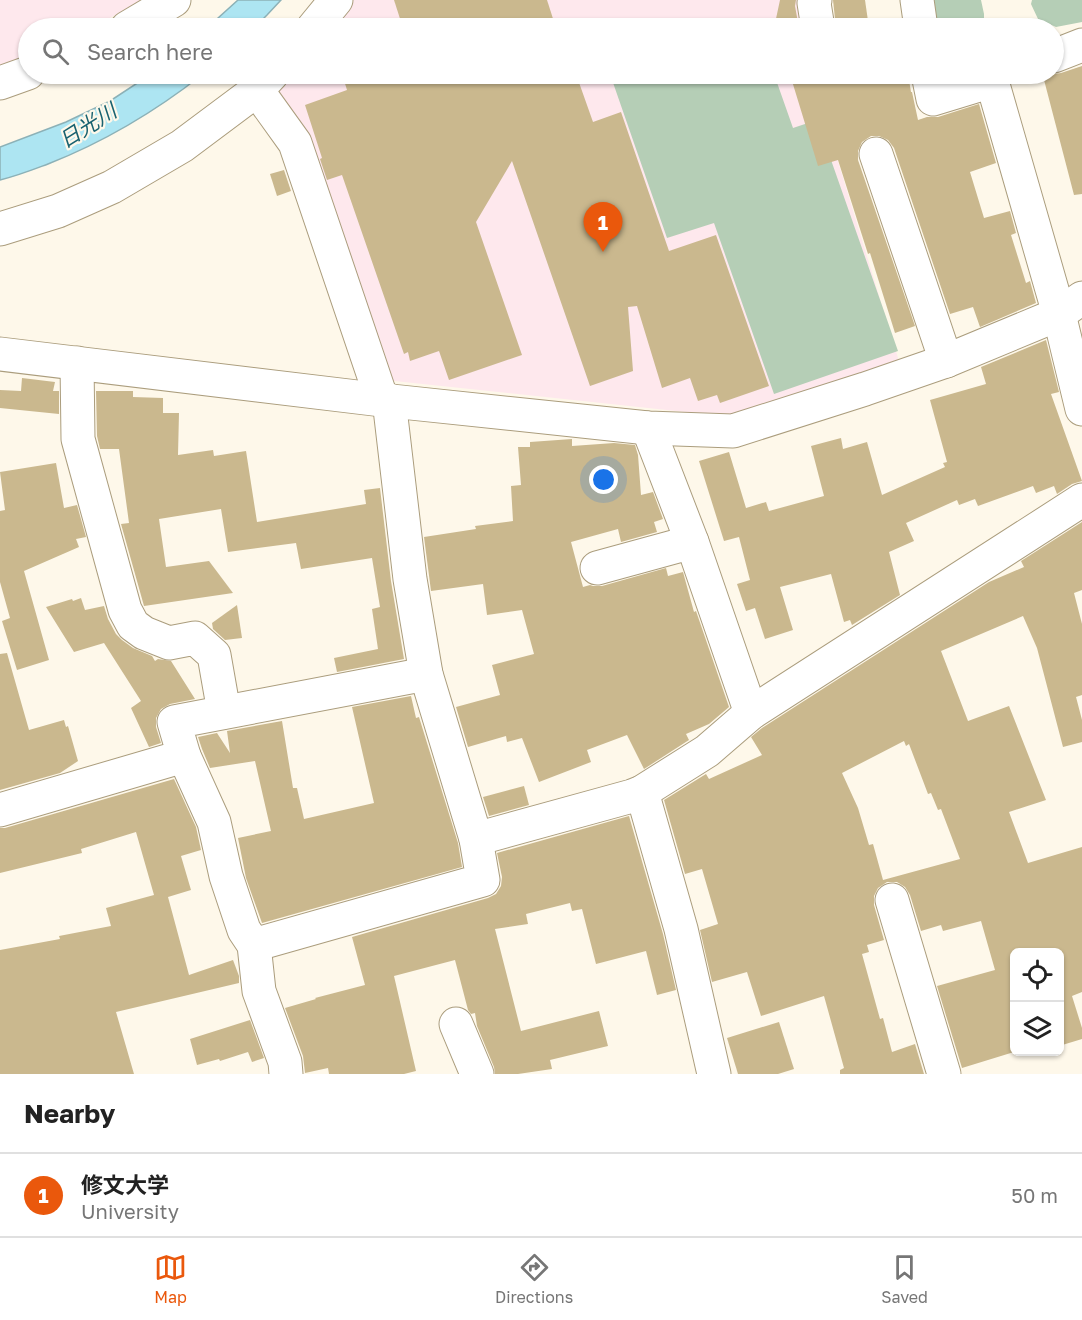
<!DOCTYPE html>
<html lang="en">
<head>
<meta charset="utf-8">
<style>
  :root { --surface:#fff; --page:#f2f2f2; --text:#222; --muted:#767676; --line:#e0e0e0; --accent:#ea580c }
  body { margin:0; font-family:"Golos Text","Noto Sans JP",sans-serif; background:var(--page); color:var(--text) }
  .controls { position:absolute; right:18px; bottom:18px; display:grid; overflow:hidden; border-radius:9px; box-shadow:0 2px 4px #0004 }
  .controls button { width:54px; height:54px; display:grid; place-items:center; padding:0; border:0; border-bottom:2px solid var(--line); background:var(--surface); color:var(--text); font:30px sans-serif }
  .you { position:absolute; left:604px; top:480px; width:21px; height:21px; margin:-15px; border:4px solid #fff; border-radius:50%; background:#1a73e8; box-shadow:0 0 0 9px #1a73e833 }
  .badge { display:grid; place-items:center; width:39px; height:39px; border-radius:50%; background:var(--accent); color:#fff; font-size:20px; font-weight:700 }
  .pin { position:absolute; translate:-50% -50px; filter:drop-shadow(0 2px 3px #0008) }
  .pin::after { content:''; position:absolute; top:32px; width:21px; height:18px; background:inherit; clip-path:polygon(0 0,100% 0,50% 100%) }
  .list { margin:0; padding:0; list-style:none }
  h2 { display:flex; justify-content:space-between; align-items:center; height:78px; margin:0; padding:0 24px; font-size:26px }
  h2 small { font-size:20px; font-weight:400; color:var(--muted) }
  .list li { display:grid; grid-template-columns:39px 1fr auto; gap:18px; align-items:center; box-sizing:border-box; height:84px; padding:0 24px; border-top:2px solid var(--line) }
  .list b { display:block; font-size:22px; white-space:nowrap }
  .list p { margin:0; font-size:20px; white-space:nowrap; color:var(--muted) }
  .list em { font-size:20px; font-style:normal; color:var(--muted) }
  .icon { flex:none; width:33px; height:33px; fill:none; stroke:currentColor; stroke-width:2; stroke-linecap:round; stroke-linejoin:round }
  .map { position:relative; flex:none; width:1082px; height:1074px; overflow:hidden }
  .search { position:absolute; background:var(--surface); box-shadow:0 2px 4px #0004; left:18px; right:18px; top:18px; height:66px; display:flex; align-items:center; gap:15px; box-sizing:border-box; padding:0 21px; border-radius:33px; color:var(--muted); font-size:22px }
  .sheet { height:162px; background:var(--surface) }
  nav { display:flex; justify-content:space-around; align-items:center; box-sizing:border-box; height:84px; border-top:2px solid var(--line); background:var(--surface); font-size:16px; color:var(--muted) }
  nav a { display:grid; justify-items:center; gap:3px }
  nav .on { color:var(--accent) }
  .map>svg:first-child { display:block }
  .education { fill:#fee8ed }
  .green { fill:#b5ceb6 }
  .water { fill:#ade5f2; stroke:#8cb1b7; stroke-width:1.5 }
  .building { fill:#cab88e; fill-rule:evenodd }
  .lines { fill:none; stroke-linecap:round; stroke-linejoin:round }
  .minor-casing { stroke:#ab9d7d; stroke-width:35 }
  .minor { stroke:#fff; stroke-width:33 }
  .labels { text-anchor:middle; stroke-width:4.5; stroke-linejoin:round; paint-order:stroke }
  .water-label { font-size:21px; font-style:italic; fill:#196270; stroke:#fef8ea }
</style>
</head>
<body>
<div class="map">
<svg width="1082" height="1074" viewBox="0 0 1082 1074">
  <rect width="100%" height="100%" fill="#fef8ea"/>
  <g class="education">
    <polygon points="0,0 140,0 134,5 91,28 28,28 28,59 0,70"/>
    <polygon points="348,0 806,0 806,28 325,28"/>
    <polygon points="288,74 815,74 822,109 899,361 732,417 385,380 271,93"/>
  </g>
  <g class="green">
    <polygon points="930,0 981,0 984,14 984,28 935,28"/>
    <polygon points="1032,0 1082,0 1082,22 1056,27 1038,19 1031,4"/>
    <polygon points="610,74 774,74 793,128 817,120 898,351 774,394 714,223 667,238"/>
  </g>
  <g class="water">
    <polygon points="238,0 281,0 267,15 254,28 207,28"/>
    <path d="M151 74H203C156 111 104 142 48 164 32 170 17 176 0 180V147L66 122 110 101Z"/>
  </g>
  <g class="building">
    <polygon points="394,0 547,0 556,28 403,28"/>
    <polygon points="780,0 796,0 795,6 799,28 774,28"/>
    <polygon points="833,0 865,0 869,28 836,28"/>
    <polygon points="1082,66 1082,194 1074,195 1043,76 1061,73"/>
    <polygon points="342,74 576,74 593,122 621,112 669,251 716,235 769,386 720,403 717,395 698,401 690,378 662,388 637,306 628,307 633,371 590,386 512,161 476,222 522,355 449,380 439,351 410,361 408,352 404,354 342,175 327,180 320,159 322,158 305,105 347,90"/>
    <polygon points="844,74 908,74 911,92 912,92 918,120 927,117 938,117 979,104 996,163 970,172 984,218 1010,211 1016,233 1011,235 1026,283 1030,281 1036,303 980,327 973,307 950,314 894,148 888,140 879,136 871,136 862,142 858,151 858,160 915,326 895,333 870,253 868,254 838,160 818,166 792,81"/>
    <polygon points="284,170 291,191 277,196 270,174"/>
    <polygon points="1046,340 1059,392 1051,394 1082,481 1072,484 1057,494 1054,486 1036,493 1033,486 978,506 975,499 959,505 957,500 906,523 914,541 889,552 900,595 852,625 850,620 844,622 831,574 780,587 793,630 765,639 755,608 746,611 737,584 750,580 739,537 724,541 699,461 729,452 746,508 766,502 769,511 824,496 811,446 841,438 843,449 867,442 882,495 945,467 943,463 947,462 930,400 986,384 981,367"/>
    <polygon points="22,378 55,382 53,391 59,391 59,414 0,408 0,390 21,391"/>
    <polygon points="96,391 133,391 133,397 163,398 163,413 179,413 178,455 213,450 214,456 246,451 257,522 366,504 364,490 380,488 391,581 404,659 337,672 334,658 378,649 372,609 380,607 372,558 301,569 296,543 228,552 221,509 159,519 166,567 209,561 233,593 144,606 121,524 129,523 119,449 100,449 97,436"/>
    <polygon points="572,439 572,446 614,443 635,445 638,455 641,495 653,492 663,519 654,522 657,532 621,542 618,529 571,542 583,587 590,585 593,586 602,586 666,568 668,576 683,572 694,612 696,611 729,707 709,724 686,734 689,740 644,769 627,735 587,750 591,762 539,782 522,738 507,742 506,736 468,747 456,707 500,695 492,665 534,654 522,610 487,615 483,584 431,591 424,537 476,529 475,526 513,521 511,486 521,485 518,447 530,447 530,442"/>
    <polygon points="56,463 64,508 77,505 86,537 76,539 79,547 24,571 49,660 17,670 2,621 10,618 0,582 0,511 5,510 0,472"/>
    <path d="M1082 522V590L1074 593 1082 624V695L1076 697 1082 720V742L1063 747 1037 648 1023 616 941 651 968 721 1009 706 1046 800 1009 812 1028 863 1082 847V992L1072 996 1082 1028V1039L1059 1046V952H1014V1052L962 1068 937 986 995 970 981 921 943 931 941 925 921 931 910 895 905 887 897 882H887L878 888 874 896V905L884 940 867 945 869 952 862 954 880 1019 883 1018 892 1052 915 1044 924 1074H840V1070L844 1068 824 996 761 1016 747 972 712 982 700 930 718 924 702 869 685 874 664 800 706 774 709 779 762 755 751 737 762 728 989 582 1024 567 1021 561ZM904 741 906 746 909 744 928 794 931 793 938 810 941 809 960 859 883 880 873 844 869 845 858 808 842 773Z"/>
    <polygon points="81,598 85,610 104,606 108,619 116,634 122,640 133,648 152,656 155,661 158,659 171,661 195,699 170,704 161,709 156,718 156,727 161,743 149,747 131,708 141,701 104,643 74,652 46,607 72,599 73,601"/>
    <polygon points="237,605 242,638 225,640 213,629 212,623"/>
    <polygon points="7,653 29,730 64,720 66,727 68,726 78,761 60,773 0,790 0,654"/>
    <polygon points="411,696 416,718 419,717 458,843 462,867 262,923 246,878 238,838 271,831 255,761 210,768 202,749 198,737 217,733 230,753 227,731 282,721 293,788 297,788 304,819 374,803 352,707"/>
    <polygon points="174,779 196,827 201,850 181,856 191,890 168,897 189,975 233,960 239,976 239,983 116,1012 134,1074 0,1074 0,950 60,939 59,936 111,926 106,908 154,895 136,832 81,849 82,853 0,873 0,828 5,828"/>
    <polygon points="524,786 529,805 489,816 483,797"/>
    <polygon points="629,816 663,934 676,990 657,995 646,951 596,964 582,909 572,911 570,903 526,914 528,924 495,929 521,1031 599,1011 608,1046 550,1060 552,1069 518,1074 495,1074 494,1067 477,1026 475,1013 471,1014 468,1010 455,960 394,976 416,1071 404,1074 329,1074 328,1068 305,1073 303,1056 285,1008 316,999 315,998 365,985 352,937 488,898 496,894 501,886 502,877 497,853"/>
    <polygon points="250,1020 264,1058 252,1062 248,1052 220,1061 219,1059 197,1065 190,1039"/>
    <polygon points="779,1022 794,1069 778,1074 738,1074 727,1038"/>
  </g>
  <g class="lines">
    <defs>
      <g id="minor">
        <polyline points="815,0 814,3 818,28"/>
        <polyline points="917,0 921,28"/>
        <polyline points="127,28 174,0"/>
        <polyline points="313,28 336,0"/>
        <polyline points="1054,56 1082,45"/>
        <polyline points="928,74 933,99 992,81 1059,314 1082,409"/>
        <polyline points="0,83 28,73"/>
        <polyline points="257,90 295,143 382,400"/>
        <polyline points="876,154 946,361"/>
        <polyline points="0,229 58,211 112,187 182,146 257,90 272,74"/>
        <polyline points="0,354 382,400 648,428 733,431 865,389 946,361 1059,314 1082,298"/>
        <polyline points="77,363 78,439 125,610 133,625 144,633 169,643 195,638 214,655 224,712"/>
        <polyline points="389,400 410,579 426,674 476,839"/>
        <polyline points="648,428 692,542 751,713"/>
        <polyline points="597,568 692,542"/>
        <polyline points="184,756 214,822 226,876 244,930 254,945 259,991 285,1062 286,1074"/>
        <polyline points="642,792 681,929 714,1074"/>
        <polyline points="0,810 184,756 174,722 426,674"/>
        <polyline points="892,900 944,1074"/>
        <polyline points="254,945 483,880 476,839 632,796 642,792 707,751 751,713 1082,500"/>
        <polyline points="456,1024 477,1074"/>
      </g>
    </defs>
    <use href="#minor" class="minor-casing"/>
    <use href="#minor" class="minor"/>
  </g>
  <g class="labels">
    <g class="water-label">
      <text transform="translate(88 126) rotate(-32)" y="7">日光川</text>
    </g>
  </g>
</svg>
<div class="controls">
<button><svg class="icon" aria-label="locate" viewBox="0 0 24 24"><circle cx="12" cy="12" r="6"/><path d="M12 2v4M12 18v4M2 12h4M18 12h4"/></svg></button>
<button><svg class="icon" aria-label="layers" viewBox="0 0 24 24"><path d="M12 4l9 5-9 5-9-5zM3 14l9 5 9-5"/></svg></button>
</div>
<div class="you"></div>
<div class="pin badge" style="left:603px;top:252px">1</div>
<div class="search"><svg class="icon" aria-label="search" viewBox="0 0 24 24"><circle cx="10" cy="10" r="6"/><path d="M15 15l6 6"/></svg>Search here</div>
</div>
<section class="sheet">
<h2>Nearby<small></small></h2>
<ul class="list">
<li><span class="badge">1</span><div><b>修文大学</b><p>University</p></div><em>50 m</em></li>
</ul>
</section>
<nav>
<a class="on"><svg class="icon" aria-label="map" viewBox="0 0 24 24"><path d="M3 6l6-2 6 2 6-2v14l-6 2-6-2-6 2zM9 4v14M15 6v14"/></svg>Map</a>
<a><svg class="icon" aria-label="directions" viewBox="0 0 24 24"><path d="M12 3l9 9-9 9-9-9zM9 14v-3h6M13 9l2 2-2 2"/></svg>Directions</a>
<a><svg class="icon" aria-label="saved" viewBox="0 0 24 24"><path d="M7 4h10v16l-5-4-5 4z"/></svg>Saved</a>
</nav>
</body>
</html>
